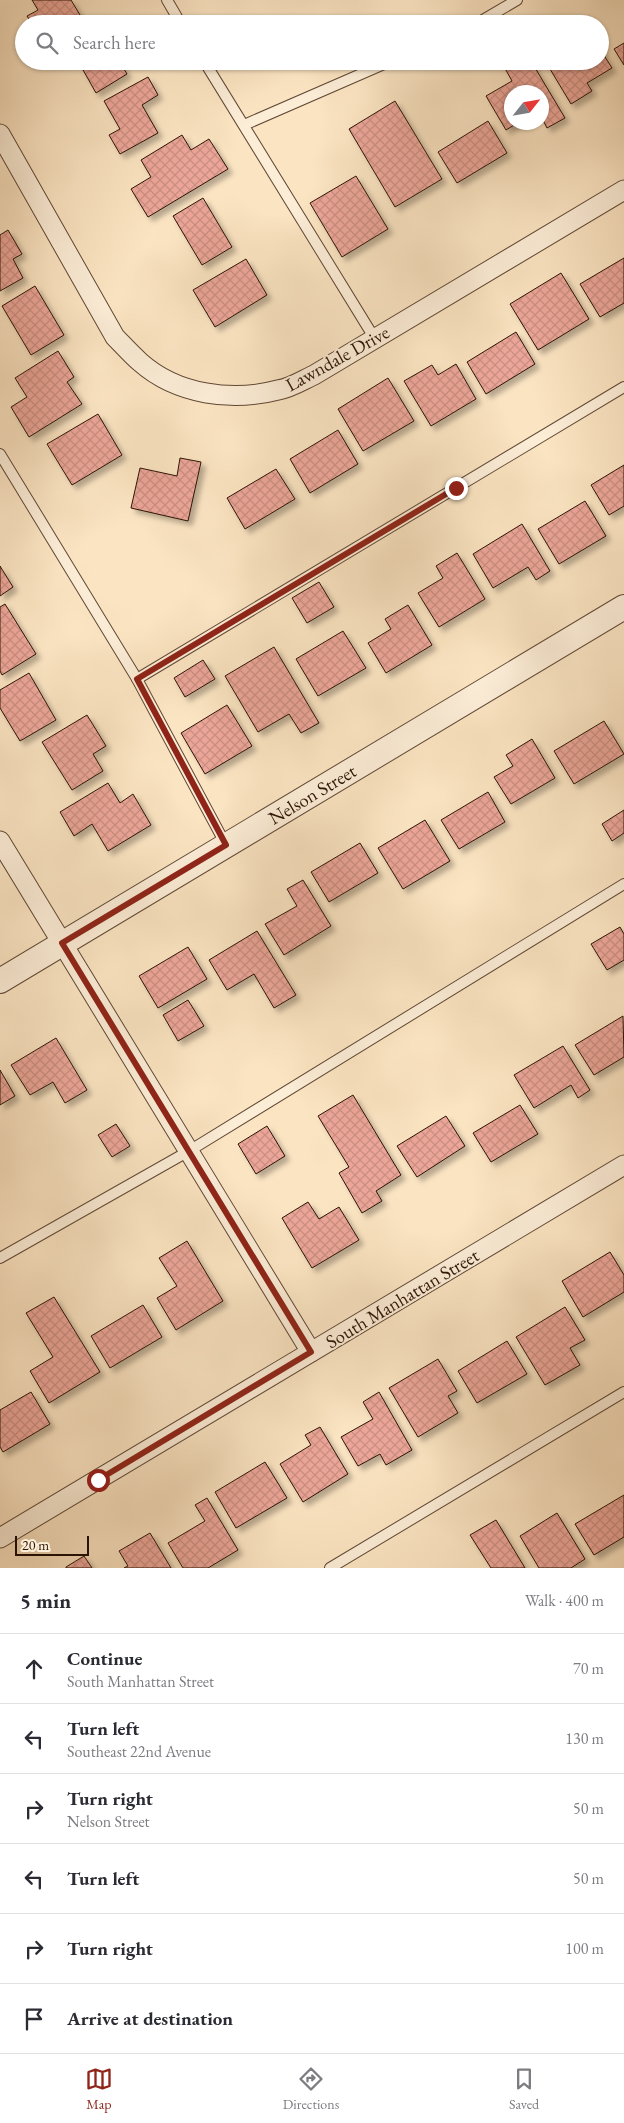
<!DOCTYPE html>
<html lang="en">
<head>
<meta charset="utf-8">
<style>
  :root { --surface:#fff; --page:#f2f2f3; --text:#2b2b33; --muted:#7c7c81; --line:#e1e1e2; --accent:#8f2418 }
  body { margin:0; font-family:"EB Garamond",serif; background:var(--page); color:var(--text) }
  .compass { position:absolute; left:504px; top:85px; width:45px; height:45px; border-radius:50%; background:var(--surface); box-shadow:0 1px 4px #0004; rotate:59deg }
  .scale { position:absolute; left:15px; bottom:12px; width:74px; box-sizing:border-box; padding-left:5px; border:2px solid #2c1404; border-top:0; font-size:14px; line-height:18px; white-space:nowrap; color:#2c1404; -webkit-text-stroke:4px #fcedd7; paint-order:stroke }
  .stop { position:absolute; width:15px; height:15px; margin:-11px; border:4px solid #8f2418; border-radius:50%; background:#fff }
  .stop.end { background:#8f2418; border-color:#fff; box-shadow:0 1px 5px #0008 }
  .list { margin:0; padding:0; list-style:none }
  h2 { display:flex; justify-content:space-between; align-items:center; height:65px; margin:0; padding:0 20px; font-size:21px }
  h2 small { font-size:16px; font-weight:400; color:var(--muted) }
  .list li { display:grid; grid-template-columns:32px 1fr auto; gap:15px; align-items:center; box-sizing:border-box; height:70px; padding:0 20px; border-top:1px solid var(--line) }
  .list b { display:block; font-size:19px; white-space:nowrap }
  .list p { margin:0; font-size:16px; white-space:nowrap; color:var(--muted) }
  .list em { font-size:16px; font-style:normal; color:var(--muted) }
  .icon { flex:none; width:28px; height:28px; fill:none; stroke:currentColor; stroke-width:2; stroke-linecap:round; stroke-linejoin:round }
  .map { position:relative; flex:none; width:624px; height:1568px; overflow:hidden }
  .search { position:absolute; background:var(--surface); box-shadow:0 1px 4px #0004; left:15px; right:15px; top:15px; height:55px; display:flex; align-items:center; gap:12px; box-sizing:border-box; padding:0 18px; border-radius:28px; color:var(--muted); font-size:19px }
  .sheet { height:485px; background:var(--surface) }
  nav { display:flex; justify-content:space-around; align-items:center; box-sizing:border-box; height:70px; border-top:1px solid var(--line); background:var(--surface); font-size:14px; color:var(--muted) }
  nav a { display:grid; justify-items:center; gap:2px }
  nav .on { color:var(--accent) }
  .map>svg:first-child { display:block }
  .building { fill:url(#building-cross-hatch); stroke:#2c1404; filter:url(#shadow) }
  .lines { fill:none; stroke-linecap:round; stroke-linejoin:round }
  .service-casing { stroke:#604834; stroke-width:12 }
  .minor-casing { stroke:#604834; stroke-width:21 }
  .tertiary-casing { stroke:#604834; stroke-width:26 }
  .service { stroke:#fcedd7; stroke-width:10 }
  .minor { stroke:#fcedd7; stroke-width:19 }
  .tertiary { stroke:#fcedd7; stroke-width:24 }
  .route { stroke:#8f2418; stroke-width:6 }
  .labels { text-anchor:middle; stroke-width:4; stroke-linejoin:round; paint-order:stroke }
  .street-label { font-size:19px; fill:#2c1404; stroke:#fcedd7 }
</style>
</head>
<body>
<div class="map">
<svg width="624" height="1568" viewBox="0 0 624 1568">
  <defs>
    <pattern id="building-cross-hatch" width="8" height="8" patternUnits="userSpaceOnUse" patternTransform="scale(1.25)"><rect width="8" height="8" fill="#eca699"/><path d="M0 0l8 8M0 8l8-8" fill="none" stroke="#cb8e82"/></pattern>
    <filter id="shadow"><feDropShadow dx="4.5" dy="4.5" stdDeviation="2.5" flood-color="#0004"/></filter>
  </defs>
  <rect width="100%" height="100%" fill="#fbe4c2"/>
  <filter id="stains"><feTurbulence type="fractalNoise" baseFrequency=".004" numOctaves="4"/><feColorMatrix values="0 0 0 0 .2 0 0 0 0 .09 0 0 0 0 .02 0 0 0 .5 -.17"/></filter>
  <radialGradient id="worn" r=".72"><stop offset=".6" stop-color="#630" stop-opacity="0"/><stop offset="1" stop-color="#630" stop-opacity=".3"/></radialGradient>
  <g class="building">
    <polygon points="32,0 71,0 80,15 65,24 32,24 27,16 38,10"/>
    <polygon points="624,43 624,65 614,49"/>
    <polygon points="600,49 612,68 587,83 592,91 571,104 547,64 551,61 600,61"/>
    <polygon points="78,61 119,61 127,74 96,93"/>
    <polygon points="501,61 531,61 565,118 547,128 542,118 542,92 512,92 512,122 519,122 506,130 486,96 512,81"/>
    <polygon points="148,77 158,95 142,105 158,133 120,154 109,135 120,129 104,101"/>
    <polygon points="395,101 442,179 395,207 349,129"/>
    <polygon points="488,121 507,153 457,183 438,152"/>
    <polygon points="182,135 191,150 209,139 228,169 148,217 131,189 151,177 141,160"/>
    <polygon points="356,176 388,229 342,257 310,203"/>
    <polygon points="203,198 232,247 202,265 173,216"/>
    <polygon points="8,230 22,254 13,259 23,278 0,291 0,235"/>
    <polygon points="624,258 624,303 600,317 580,284"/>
    <polygon points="246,259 267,295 215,327 193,290"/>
    <polygon points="561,273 589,319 538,350 510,304"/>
    <polygon points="35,286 64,335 31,355 2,306"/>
    <polygon points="516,332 535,364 486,394 467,362"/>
    <polygon points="58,351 74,377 67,382 82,404 29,437 11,407 27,397 15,378"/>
    <polygon points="456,364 476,399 431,426 404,381 432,365 438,375"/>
    <polygon points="388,378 414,421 363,451 338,409"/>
    <polygon points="98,414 122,455 72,485 47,444"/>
    <polygon points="338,430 358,464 310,493 290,459"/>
    <polygon points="180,458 201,462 188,521 131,508 140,468 177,476"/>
    <polygon points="624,465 624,506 609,515 591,485"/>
    <polygon points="276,469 295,499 245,529 227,498"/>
    <polygon points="585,501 606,536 559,564 538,529"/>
    <polygon points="522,524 550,571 536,580 528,567 493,588 473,554"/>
    <polygon points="457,553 485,599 439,627 418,593 443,578 436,566"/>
    <polygon points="0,566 13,587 0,596"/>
    <polygon points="319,582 334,607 307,623 292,598"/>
    <polygon points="5,604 36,654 2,675 0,671 0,607"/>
    <polygon points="408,605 432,645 386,673 368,643 391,629 385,619"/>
    <polygon points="343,631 366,668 318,696 296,659"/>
    <polygon points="274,647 319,723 301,733 289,714 258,732 225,676"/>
    <polygon points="203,660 215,679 185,697 174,678"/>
    <polygon points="29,673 56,720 20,741 0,708 0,690"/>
    <polygon points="227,705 252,746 205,774 181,733"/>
    <polygon points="87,715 106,746 93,754 103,771 72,790 42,742"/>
    <polygon points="604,721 624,754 574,784 554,751"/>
    <polygon points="532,739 555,778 511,804 494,777 513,766 506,755"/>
    <polygon points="108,783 120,803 133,794 151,825 108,851 92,824 74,836 60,812"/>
    <polygon points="488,792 505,822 459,849 441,820"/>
    <polygon points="624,810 624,833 612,841 602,824"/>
    <polygon points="425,820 450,861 403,889 378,848"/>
    <polygon points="360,843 378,873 329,902 311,872"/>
    <polygon points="303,880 331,926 284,955 265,924 297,906 287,889"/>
    <polygon points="620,927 624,934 624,960 607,970 591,944"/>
    <polygon points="257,931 296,995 274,1008 254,974 227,990 209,960"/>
    <polygon points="188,947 207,979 158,1008 139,976"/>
    <polygon points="188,1000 204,1026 178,1041 163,1015"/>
    <polygon points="623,1016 624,1057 594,1075 575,1045"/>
    <polygon points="56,1038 87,1090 65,1103 53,1082 30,1095 11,1065"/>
    <polygon points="563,1046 590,1090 578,1098 571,1085 534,1108 514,1075"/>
    <polygon points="0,1070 15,1096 0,1105"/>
    <polygon points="353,1095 401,1175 376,1191 382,1201 362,1213 339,1173 349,1167 318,1116"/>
    <polygon points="520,1105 538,1134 491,1162 473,1133"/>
    <polygon points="446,1116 465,1146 417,1177 397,1146"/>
    <polygon points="116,1124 130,1146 112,1157 98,1135"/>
    <polygon points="267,1126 285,1156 256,1174 238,1144"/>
    <polygon points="308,1202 319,1219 339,1207 359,1240 312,1268 282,1218"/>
    <polygon points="187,1241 223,1301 176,1330 157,1298 177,1286 159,1258"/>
    <polygon points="610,1252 624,1275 624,1292 583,1317 562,1281"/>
    <polygon points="54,1297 100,1372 49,1403 30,1371 53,1357 26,1313"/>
    <polygon points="143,1305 162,1337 110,1368 91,1336"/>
    <polygon points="565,1307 585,1340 570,1348 580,1365 545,1385 516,1337"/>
    <polygon points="507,1341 527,1374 477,1403 458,1371"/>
    <polygon points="438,1359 457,1391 448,1396 458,1413 418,1437 389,1388"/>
    <polygon points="31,1392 50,1424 3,1452 0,1447 0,1410"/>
    <polygon points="379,1392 412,1450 386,1465 380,1454 358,1466 341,1437 373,1419 363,1402"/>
    <polygon points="320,1427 348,1474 303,1502 280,1464 311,1445 305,1435"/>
    <polygon points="265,1462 287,1498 236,1528 215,1492"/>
    <polygon points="624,1495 624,1537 594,1555 575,1524"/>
    <polygon points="207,1498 238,1550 208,1568 183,1568 168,1543 205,1521 195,1505"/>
    <polygon points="557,1513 585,1559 571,1568 539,1568 520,1536"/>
    <polygon points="496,1520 525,1568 491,1568 470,1535"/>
    <polygon points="150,1533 171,1568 124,1568 128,1566 119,1551"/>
    <polygon points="84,1556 92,1568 66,1568 66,1567"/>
  </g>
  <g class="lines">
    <defs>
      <g id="service">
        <polyline points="167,0 181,24"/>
        <polyline points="476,24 517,0"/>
        <polyline points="204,61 375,339"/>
        <polyline points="244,125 391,61"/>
        <polyline points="0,454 137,679 226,845"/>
        <polyline points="137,679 624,387"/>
        <polyline points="0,1258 189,1151 624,884"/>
        <polyline points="330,1568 624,1392"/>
      </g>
      <g id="minor">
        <path d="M0 134 115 337C123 345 131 354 140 362 177 395 232 402 278 390 291 388 303 380 314 375L624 190"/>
        <polyline points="0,841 311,1352"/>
        <polyline points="0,1538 624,1165"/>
      </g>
      <polyline id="tertiary" points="0,981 624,607"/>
    </defs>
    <use href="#service" class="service-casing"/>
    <use href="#minor" class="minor-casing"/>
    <use href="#tertiary" class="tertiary-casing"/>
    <use href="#service" class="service"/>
    <use href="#minor" class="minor"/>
    <use href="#tertiary" class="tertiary"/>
  </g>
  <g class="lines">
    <polyline class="route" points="98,1480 311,1352 62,943 226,845 137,679 456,488"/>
  </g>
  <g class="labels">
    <g class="street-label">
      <text transform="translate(337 358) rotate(-29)" y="7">Lawndale Drive</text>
      <text transform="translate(312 794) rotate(-31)" y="7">Nelson Street</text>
      <text transform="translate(402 1298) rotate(-31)" y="7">South Manhattan Street</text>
    </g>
  </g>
  <rect width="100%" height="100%" filter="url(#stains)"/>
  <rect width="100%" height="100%" fill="url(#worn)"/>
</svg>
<svg class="compass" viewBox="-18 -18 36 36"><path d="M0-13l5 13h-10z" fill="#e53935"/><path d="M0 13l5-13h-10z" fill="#7c7c81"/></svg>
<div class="scale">20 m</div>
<div class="stop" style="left:98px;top:1480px"></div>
<div class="stop end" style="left:456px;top:488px"></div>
<div class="search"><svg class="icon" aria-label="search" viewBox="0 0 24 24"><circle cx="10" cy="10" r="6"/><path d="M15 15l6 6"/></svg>Search here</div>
</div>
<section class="sheet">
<h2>5 min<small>Walk · 400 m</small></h2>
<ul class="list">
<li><svg class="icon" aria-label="ahead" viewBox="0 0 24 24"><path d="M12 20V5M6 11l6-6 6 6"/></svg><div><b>Continue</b><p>South Manhattan Street</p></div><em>70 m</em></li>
<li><svg class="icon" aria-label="left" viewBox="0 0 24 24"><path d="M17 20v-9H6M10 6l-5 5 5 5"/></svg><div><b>Turn left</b><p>Southeast 22nd Avenue</p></div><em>130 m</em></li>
<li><svg class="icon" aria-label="right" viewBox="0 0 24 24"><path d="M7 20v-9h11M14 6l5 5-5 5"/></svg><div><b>Turn right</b><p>Nelson Street</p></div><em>50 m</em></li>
<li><svg class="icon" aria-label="left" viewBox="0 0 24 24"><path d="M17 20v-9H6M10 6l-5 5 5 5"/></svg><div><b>Turn left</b></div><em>50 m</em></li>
<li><svg class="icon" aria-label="right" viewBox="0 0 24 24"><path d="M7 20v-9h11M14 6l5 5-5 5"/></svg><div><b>Turn right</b></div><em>100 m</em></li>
<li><svg class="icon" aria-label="arrive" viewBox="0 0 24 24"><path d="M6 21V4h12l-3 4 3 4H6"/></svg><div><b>Arrive at destination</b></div></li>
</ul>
</section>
<nav>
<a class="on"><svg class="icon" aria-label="map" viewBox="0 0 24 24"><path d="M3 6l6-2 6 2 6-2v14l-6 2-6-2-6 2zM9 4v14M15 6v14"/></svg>Map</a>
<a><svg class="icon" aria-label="directions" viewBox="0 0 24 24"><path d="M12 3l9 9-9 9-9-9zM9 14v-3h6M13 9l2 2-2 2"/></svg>Directions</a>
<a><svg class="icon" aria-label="saved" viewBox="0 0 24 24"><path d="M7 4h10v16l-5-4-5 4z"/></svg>Saved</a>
</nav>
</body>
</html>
